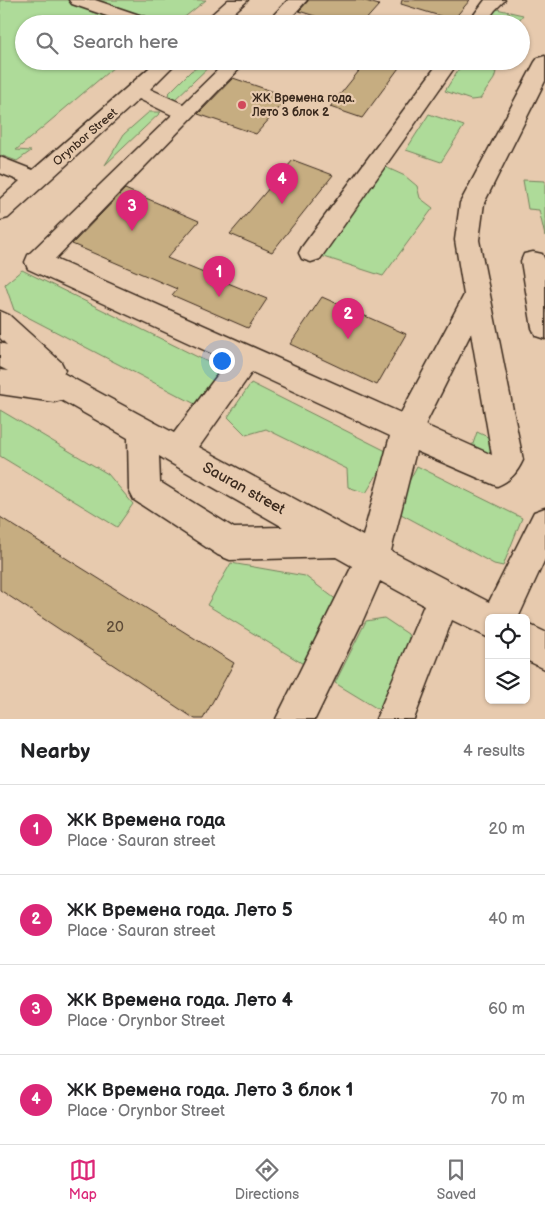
<!DOCTYPE html>
<html lang="en">
<head>
<meta charset="utf-8">
<style>
  :root { --surface:#fff; --page:#f6f6f6; --text:#202124; --muted:#757577; --line:#e0e0e0; --accent:#db2777 }
  body { margin:0; font-family:"Balsamiq Sans",sans-serif; background:var(--page); color:var(--text) }
  .controls { position:absolute; right:15px; bottom:15px; display:grid; overflow:hidden; border-radius:8px; box-shadow:0 1px 4px #0004 }
  .controls button { width:45px; height:45px; display:grid; place-items:center; padding:0; border:0; border-bottom:1px solid var(--line); background:var(--surface); color:var(--text); font:25px sans-serif }
  .you { position:absolute; left:221px; top:360px; width:18px; height:18px; margin:-12px; border:4px solid #fff; border-radius:50%; background:#1a73e8; box-shadow:0 0 0 8px #1a73e833 }
  .badge { display:grid; place-items:center; width:32px; height:32px; border-radius:50%; background:var(--accent); color:#fff; font-size:16px; font-weight:700 }
  .pin { position:absolute; translate:-50% -41px; filter:drop-shadow(0 1px 2px #0008) }
  .pin::after { content:''; position:absolute; top:26px; width:18px; height:15px; background:inherit; clip-path:polygon(0 0,100% 0,50% 100%) }
  .list { margin:0; padding:0; list-style:none }
  h2 { display:flex; justify-content:space-between; align-items:center; height:65px; margin:0; padding:0 20px; font-size:21px }
  h2 small { font-size:16px; font-weight:400; color:var(--muted) }
  .list li { display:grid; grid-template-columns:32px 1fr auto; gap:15px; align-items:center; box-sizing:border-box; height:90px; padding:0 20px; border-top:1px solid var(--line) }
  .list b { display:block; font-size:19px; white-space:nowrap }
  .list p { margin:0; font-size:16px; white-space:nowrap; color:var(--muted) }
  .list em { font-size:16px; font-style:normal; color:var(--muted) }
  .icon { flex:none; width:28px; height:28px; fill:none; stroke:currentColor; stroke-width:2; stroke-linecap:round; stroke-linejoin:round }
  .map { position:relative; flex:none; width:545px; height:719px; overflow:hidden }
  .search { position:absolute; background:var(--surface); box-shadow:0 1px 4px #0004; left:15px; right:15px; top:15px; height:55px; display:flex; align-items:center; gap:12px; box-sizing:border-box; padding:0 18px; border-radius:28px; color:var(--muted); font-size:19px }
  .sheet { height:425px; background:var(--surface) }
  nav { display:flex; justify-content:space-around; align-items:center; box-sizing:border-box; height:70px; border-top:1px solid var(--line); background:var(--surface); font-size:14px; color:var(--muted) }
  nav a { display:grid; justify-items:center; gap:2px }
  nav .on { color:var(--accent) }
  .map>svg:first-child { display:block }
  .green { fill:#aedb99; stroke:#74825c }
  .building { fill:#c6ad81; stroke:#3b2a1e }
  .lines { fill:none; stroke-linecap:round; stroke-linejoin:round }
  .minor-casing { stroke:#3b2a1e; stroke-width:3 }
  .minor { fill:#e7caae; fill-rule:evenodd }
  .poi-dot { fill:#d1495b; stroke:#e7caae; stroke-width:2 }
  .labels { text-anchor:middle; stroke-width:4.5; stroke-linejoin:round; paint-order:stroke }
  .far-poi-label { font-size:12px; font-weight:bold; fill:#3b2a1e; stroke:#e7caae; text-anchor:start }
  .far-street-label { font-size:12px; fill:#3b2a1e; stroke:#e7caae }
  .street-label { font-size:15px; fill:#3b2a1e; stroke:#e7caae }
  .near-number-label { font-size:15px; fill:#5e4b37 }
</style>
</head>
<body>
<div class="map">
<svg width="545" height="719" viewBox="0 0 545 719">
  <rect width="100%" height="100%" fill="#e7caae"/>
  <filter id="ink" filterUnits="userSpaceOnUse"><feTurbulence type="fractalNoise" baseFrequency=".02" numOctaves="2"/><feDisplacementMap in="SourceGraphic" scale="10" xChannelSelector="R" yChannelSelector="G"/><feConvolveMatrix kernelMatrix="1 2 1 2 8 2 1 2 1" color-interpolation-filters="sRGB"/></filter>
  <g filter="url(#ink)">
    <g class="green">
      <polygon points="0,0 206,0 176,24 147,18 139,24 24,24 24,61 121,61 16,150 31,151 17,161 0,155"/>
      <polygon points="492,8 523,15 516,24 480,24"/>
      <polygon points="210,61 215,61 172,102 168,94 191,71"/>
      <polygon points="467,63 478,63 496,72 494,79 480,99 471,100 445,91 458,70"/>
      <polygon points="149,112 161,112 105,165 124,134"/>
      <polygon points="429,114 464,126 441,162 406,150"/>
      <polygon points="381,165 405,176 417,186 420,198 433,208 383,276 318,255"/>
      <polygon points="523,180 545,181 545,236 539,210 528,209"/>
      <polygon points="22,270 224,370 197,405 14,310 5,284"/>
      <polygon points="251,383 390,453 366,493 348,487 347,469 266,429 246,435 228,417"/>
      <polygon points="0,410 108,474 133,504 117,527 0,456"/>
      <polygon points="477,432 505,445 508,460 468,459"/>
      <polygon points="417,466 522,518 503,566 494,564 401,514 397,505"/>
      <polygon points="231,563 305,576 350,610 318,673 207,605"/>
      <polygon points="384,618 408,634 412,650 386,714 335,683 366,621"/>
    </g>
    <g class="building">
      <polygon points="309,0 362,0 379,5 362,24 340,24 299,11"/>
      <polygon points="402,0 470,0 453,20 401,4"/>
      <polygon points="367,61 404,61 362,118 330,107"/>
      <polygon points="233,78 289,97 256,134 198,114"/>
      <polygon points="293,160 333,175 272,252 230,234"/>
      <polygon points="125,189 199,221 167,258 267,299 248,328 172,295 177,289 72,244"/>
      <polygon points="322,297 406,334 377,385 290,344"/>
      <polygon points="0,517 234,663 203,719 195,719 0,590"/>
    </g>
    <g class="lines">
      <defs>
        <g id="minor">
          <polygon points="69,0 95,0 154,20 157,24 130,24 72,4"/>
          <polygon points="228,0 248,0 221,24 201,24"/>
          <polygon points="288,0 307,0 285,24 265,24"/>
          <polygon points="485,0 505,0 495,10 485,24 467,24"/>
          <path d="M545 56V81L484 203 479 240 523 460C517 473 510 481 497 486L416 451 391 551 489 602 534 512 545 508V559L518 618H489V638L452 620 414 719H376L424 605 380 581 362 622 315 719H276L352 566 336 557 230 560 218 555 134 500 129 490 128 438 61 400 54 402 0 394V370L8 371 0 367V343L7 345 0 338V311L9 315 61 362 65 370 63 373 174 433 228 361 28 269 25 262 28 255 172 115 139 99 8 218 0 220V199L20 181 0 173V157L33 170 157 61H178L150 89 183 104 227 61H247L55 259 401 413 464 295 455 240 460 203 535 62 538 58ZM471 333 492 455 425 425ZM252 372 390 436 363 536 199 447ZM159 456 167 461 283 527 234 528 160 482Z"/>
          <polygon points="440,61 459,61 320,259 311,262 302,259 299,253 302,247"/>
          <polygon points="533,252 542,254 545,260 545,339 536,336 532,328 521,261 524,254"/>
          <polygon points="526,623 545,632 545,669 526,660"/>
        </g>
      </defs>
      <use href="#minor" class="minor-casing"/>
      <use href="#minor" class="minor"/>
    </g>
  </g>
  <circle class="poi-dot" cx="242" cy="105" r="5"/>
  <g class="labels">
    <g class="far-poi-label">
      <text x="252" y="102">ЖК Времена года.<tspan x="252" dy="14">Лето 3 блок 2</tspan></text>
    </g>
    <g class="far-street-label">
      <text transform="translate(85 137) rotate(-41)" y="4">Orynbor Street</text>
    </g>
    <g class="street-label">
      <text transform="translate(244 488) rotate(29)" y="5">Sauran street</text>
    </g>
    <g class="near-number-label">
      <text x="115" y="632">20</text>
    </g>
  </g>
</svg>
<div class="controls">
<button><svg class="icon" aria-label="locate" viewBox="0 0 24 24"><circle cx="12" cy="12" r="6"/><path d="M12 2v4M12 18v4M2 12h4M18 12h4"/></svg></button>
<button><svg class="icon" aria-label="layers" viewBox="0 0 24 24"><path d="M12 4l9 5-9 5-9-5zM3 14l9 5 9-5"/></svg></button>
</div>
<div class="you"></div>
<div class="pin badge" style="left:219px;top:297px">1</div>
<div class="pin badge" style="left:348px;top:339px">2</div>
<div class="pin badge" style="left:132px;top:231px">3</div>
<div class="pin badge" style="left:282px;top:204px">4</div>
<div class="search"><svg class="icon" aria-label="search" viewBox="0 0 24 24"><circle cx="10" cy="10" r="6"/><path d="M15 15l6 6"/></svg>Search here</div>
</div>
<section class="sheet">
<h2>Nearby<small>4 results</small></h2>
<ul class="list">
<li><span class="badge">1</span><div><b>ЖК Времена года</b><p>Place · Sauran street</p></div><em>20 m</em></li>
<li><span class="badge">2</span><div><b>ЖК Времена года. Лето 5</b><p>Place · Sauran street</p></div><em>40 m</em></li>
<li><span class="badge">3</span><div><b>ЖК Времена года. Лето 4</b><p>Place · Orynbor Street</p></div><em>60 m</em></li>
<li><span class="badge">4</span><div><b>ЖК Времена года. Лето 3 блок 1</b><p>Place · Orynbor Street</p></div><em>70 m</em></li>
</ul>
</section>
<nav>
<a class="on"><svg class="icon" aria-label="map" viewBox="0 0 24 24"><path d="M3 6l6-2 6 2 6-2v14l-6 2-6-2-6 2zM9 4v14M15 6v14"/></svg>Map</a>
<a><svg class="icon" aria-label="directions" viewBox="0 0 24 24"><path d="M12 3l9 9-9 9-9-9zM9 14v-3h6M13 9l2 2-2 2"/></svg>Directions</a>
<a><svg class="icon" aria-label="saved" viewBox="0 0 24 24"><path d="M7 4h10v16l-5-4-5 4z"/></svg>Saved</a>
</nav>
</body>
</html>
